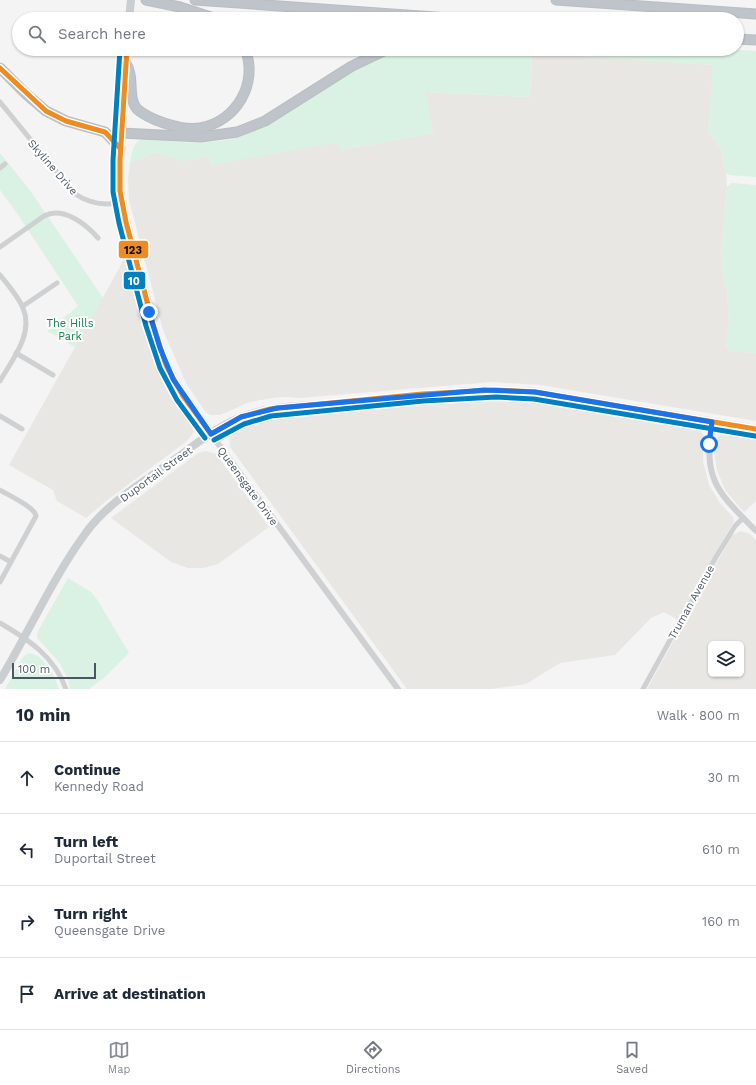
<!DOCTYPE html>
<html lang="en">
<head>
<meta charset="utf-8">
<style>
  :root { --surface:#fff; --page:#f2f2f3; --text:#1f2937; --muted:#747a83; --line:#e0e1e3; --accent:#868d94 }
  body { margin:0; font-family:"Work Sans",sans-serif; background:var(--page); color:var(--text) }
  .controls { position:absolute; right:12px; bottom:12px; display:grid; overflow:hidden; border-radius:6px; box-shadow:0 1px 3px #0004 }
  .controls button { width:36px; height:36px; display:grid; place-items:center; padding:0; border:0; border-bottom:1px solid var(--line); background:var(--surface); color:var(--text); font:20px sans-serif }
  .scale { position:absolute; left:12px; bottom:10px; width:84px; box-sizing:border-box; padding-left:4px; border:2px solid #4a5661; border-top:0; font-size:11px; line-height:14px; white-space:nowrap; color:#4a5661; -webkit-text-stroke:3px #fff; paint-order:stroke }
  .stop { position:absolute; width:12px; height:12px; margin:-9px; border:3px solid #1a73e8; border-radius:50%; background:#fff }
  .stop.end { background:#1a73e8; border-color:#fff; box-shadow:0 1px 4px #0008 }
  .list { margin:0; padding:0; list-style:none }
  h2 { display:flex; justify-content:space-between; align-items:center; height:52px; margin:0; padding:0 16px; font-size:17px }
  h2 small { font-size:13px; font-weight:400; color:var(--muted) }
  .list li { display:grid; grid-template-columns:26px 1fr auto; gap:12px; align-items:center; box-sizing:border-box; height:72px; padding:0 16px; border-top:1px solid var(--line) }
  .list b { display:block; font-size:15px; white-space:nowrap }
  .list p { margin:0; font-size:13px; white-space:nowrap; color:var(--muted) }
  .list em { font-size:13px; font-style:normal; color:var(--muted) }
  .icon { flex:none; width:22px; height:22px; fill:none; stroke:currentColor; stroke-width:2; stroke-linecap:round; stroke-linejoin:round }
  .map { position:relative; flex:none; width:756px; height:689px; overflow:hidden }
  .search { position:absolute; background:var(--surface); box-shadow:0 1px 3px #0004; left:12px; right:12px; top:12px; height:44px; display:flex; align-items:center; gap:10px; box-sizing:border-box; padding:0 14px; border-radius:22px; color:var(--muted); font-size:15px }
  .sheet { height:340px; background:var(--surface) }
  nav { display:flex; justify-content:space-around; align-items:center; box-sizing:border-box; height:56px; border-top:1px solid var(--line); background:var(--surface); font-size:11px; color:var(--muted) }
  nav a { display:grid; justify-items:center; gap:2px }
  nav .on { color:var(--accent) }
  .map>svg:first-child { display:block }
  .commercial { fill:#e8e7e3; fill-rule:evenodd }
  .green { fill:#d9f2e3 }
  .lines { fill:none; stroke-linecap:round; stroke-linejoin:round }
  .motorway-casing { stroke:#b9bec3; stroke-width:11 }
  .minor { stroke:#ced0d2; stroke-width:5 }
  .tertiary { stroke:#ced0d2; stroke-width:6 }
  .primary { stroke:#caced1; stroke-width:8 }
  .motorway { stroke:#bec4c9; stroke-width:9 }
  .bus-1-casing { stroke:#fff; stroke-width:8 }
  .bus-2-casing { stroke:#fff; stroke-width:8 }
  .bus-1 { stroke:#ee8c21; stroke-width:5 }
  .bus-2 { stroke:#0080c0; stroke-width:5 }
  .route { stroke:#1a73e8; stroke-width:5 }
  .labels { text-anchor:middle; stroke-width:4; stroke-linejoin:round; paint-order:stroke }
  .street-label { font-size:11px; fill:#4a5661; stroke:#fff }
  .park-label { font-size:11px; fill:#17864f; stroke:#fff }
  .line-badge { stroke:#fff; stroke-width:1.5 }
  .badge-label { font-size:11px; text-anchor:middle; font-weight:bold; fill:#fff }
  .pale-badge-label { font-size:11px; text-anchor:middle; font-weight:bold; fill:#111 }
</style>
</head>
<body>
<div class="map">
<svg width="756" height="689" viewBox="0 0 756 689">
  <rect width="100%" height="100%" fill="#f4f4f4"/>
  <g class="commercial">
    <polygon points="554,54 714,65 708,130 720,148 726,173 727,187 721,255 721,267 727,290 729,323 726,346 731,351 756,353 756,421 540,385 492,382 299,398 286,397 272,398 250,402 220,415 211,415 206,413 186,383 163,330 129,200 128,180 130,163 156,152 183,161 209,156 211,164 339,141 341,150 433,133 425,92 530,97 532,55"/>
    <polygon points="126,256 145,334 155,362 167,387 191,424 194,432 187,441 106,501 86,518 57,501 53,490 9,465"/>
    <polygon points="494,398 540,401 698,428 704,436 703,461 709,485 720,503 733,517 734,521 678,620 664,612 651,618 615,655 560,663 526,684 492,689 407,689 230,447 229,436 237,427 268,418"/>
    <polygon points="727,433 756,438 756,501 744,512 725,490 717,470 714,451 716,440 720,435"/>
    <polygon points="206,451 216,454 269,527 218,564 203,568 188,568 171,562 111,518 198,453"/>
    <path d="M741 531 750 534 756 540V689H647L732 535ZM711 644H741V674H711Z"/>
  </g>
  <g class="green">
    <path d="M403 49H723L756 51V177L729 175 726 173 720 148 708 130 713 65 554 54 532 56 530 97 426 92 433 133 341 150 339 142 211 165 209 156 183 161 156 152 130 163C132 155 132 143 142 139 149 137 172 142 181 142 200 144 222 142 241 136 298 117 345 62 403 49Z"/>
    <polygon points="0,153 29,189 103,298 75,347 47,331 78,306 19,216 0,190"/>
    <polygon points="732,183 756,185 756,353 731,351 726,346 729,323 727,290 721,267 721,255 727,187"/>
    <polygon points="68,578 91,592 98,601 129,653 105,677 89,689 70,689 68,679 59,662 37,638 37,633"/>
    <path d="M28 653C44 654 54 675 59 689H5L23 657Z"/>
  </g>
  <g class="lines">
    <defs>
      <g id="motorway">
        <polyline points="146,0 180,7 217,19"/>
        <polyline points="195,0 463,19"/>
        <polyline points="556,0 756,14"/>
        <polyline points="737,39 756,40"/>
        <path d="M126 63C135 78 127 97 137 109 145 116 155 120 164 123 176 127 188 130 200 128 236 122 259 83 245 49"/>
        <polyline points="0,68 26,94 46,111 66,121 105,132 120,148"/>
        <polyline points="121,133 201,137 237,132 265,121 352,66 388,49"/>
      </g>
    </defs>
    <use href="#motorway" class="motorway-casing"/>
    <g class="minor">
      <path d="M0 102 75 194C89 203 106 206 122 202"/>
      <polyline points="0,168 5,164"/>
      <path d="M0 247 44 216C63 206 86 224 98 238"/>
      <path d="M0 275C8 285 18 296 23 308 34 334 12 360 0 381"/>
      <polyline points="23,306 57,283"/>
      <polyline points="16,353 53,375"/>
      <polyline points="0,416 22,429"/>
      <path d="M0 490C8 495 35 507 36 516L0 582"/>
      <polyline points="0,556 11,562"/>
      <path d="M0 623C29 640 54 656 66 689"/>
      <polyline points="643,689 716,557 735,526 743,518"/>
    </g>
    <g class="tertiary">
      <path d="M712 422C703 481 717 491 756 531"/>
      <polyline points="211,434 398,689"/>
    </g>
    <g class="primary">
      <polyline points="129,19 131,0"/>
      <polyline points="127,49 120,160 120,191 126,222 153,324 166,365 183,396 211,434"/>
      <path d="M0 680C29 632 52 579 85 534 105 505 143 482 171 462 195 445 219 424 247 415 276 405 309 406 339 403 404 397 470 387 535 392L756 429"/>
    </g>
    <use href="#motorway" class="motorway"/>
    <defs>
      <g id="bus-1">
        <polyline points="127,49 120,160 120,191 126,222 153,324 166,365 183,396 211,434"/>
        <polyline points="0,68 46,111 66,121 105,132 120,148"/>
        <polyline points="211,434 241,417 270,409 422,394 496,390 535,392 756,429"/>
      </g>
      <g id="bus-2">
        <polyline points="120,49 113,160 113,192 119,223 146,326 160,368 177,400 205,438"/>
        <polyline points="214,440 244,424 271,416 423,401 496,397 534,399 755,436"/>
      </g>
    </defs>
    <use href="#bus-1" class="bus-1-casing"/>
    <use href="#bus-2" class="bus-2-casing"/>
    <use href="#bus-1" class="bus-1"/>
    <use href="#bus-2" class="bus-2"/>
  </g>
  <g class="lines">
    <polyline class="route" points="149,312 160,348 173,379 211,434 241,417 277,408 484,390 535,392 712,422 709,444"/>
  </g>
  <g class="labels">
    <g class="street-label">
      <text transform="translate(53 167) rotate(49)" y="4">Skyline Drive</text>
      <text transform="translate(156 474) rotate(-36)" y="4">Duportail Street</text>
      <text transform="translate(248 486) rotate(54)" y="4">Queensgate Drive</text>
      <text transform="translate(691 602) rotate(-61)" y="4">Truman Avenue</text>
    </g>
    <g class="park-label">
      <text x="70" y="327">The Hills<tspan x="70" dy="13">Park</tspan></text>
    </g>
  </g>
  <g class="line-badge">
    <rect x="118" y="240" width="31" height="19" rx="4" fill="#ee8c21"/>
    <rect x="123" y="271" width="23" height="19" rx="4" fill="#0080c0"/>
  </g>
  <g class="badge-label">
    <text x="134" y="285">10</text>
  </g>
  <g class="pale-badge-label">
    <text x="133" y="254">123</text>
  </g>
</svg>
<div class="controls">
<button><svg class="icon" aria-label="layers" viewBox="0 0 24 24"><path d="M12 4l9 5-9 5-9-5zM3 14l9 5 9-5"/></svg></button>
</div>
<div class="scale">100 m</div>
<div class="stop" style="left:709px;top:444px"></div>
<div class="stop end" style="left:149px;top:312px"></div>
<div class="search"><svg class="icon" aria-label="search" viewBox="0 0 24 24"><circle cx="10" cy="10" r="6"/><path d="M15 15l6 6"/></svg>Search here</div>
</div>
<section class="sheet">
<h2>10 min<small>Walk · 800 m</small></h2>
<ul class="list">
<li><svg class="icon" aria-label="ahead" viewBox="0 0 24 24"><path d="M12 20V5M6 11l6-6 6 6"/></svg><div><b>Continue</b><p>Kennedy Road</p></div><em>30 m</em></li>
<li><svg class="icon" aria-label="left" viewBox="0 0 24 24"><path d="M17 20v-9H6M10 6l-5 5 5 5"/></svg><div><b>Turn left</b><p>Duportail Street</p></div><em>610 m</em></li>
<li><svg class="icon" aria-label="right" viewBox="0 0 24 24"><path d="M7 20v-9h11M14 6l5 5-5 5"/></svg><div><b>Turn right</b><p>Queensgate Drive</p></div><em>160 m</em></li>
<li><svg class="icon" aria-label="arrive" viewBox="0 0 24 24"><path d="M6 21V4h12l-3 4 3 4H6"/></svg><div><b>Arrive at destination</b></div></li>
</ul>
</section>
<nav>
<a class="on"><svg class="icon" aria-label="map" viewBox="0 0 24 24"><path d="M3 6l6-2 6 2 6-2v14l-6 2-6-2-6 2zM9 4v14M15 6v14"/></svg>Map</a>
<a><svg class="icon" aria-label="directions" viewBox="0 0 24 24"><path d="M12 3l9 9-9 9-9-9zM9 14v-3h6M13 9l2 2-2 2"/></svg>Directions</a>
<a><svg class="icon" aria-label="saved" viewBox="0 0 24 24"><path d="M7 4h10v16l-5-4-5 4z"/></svg>Saved</a>
</nav>
</body>
</html>
